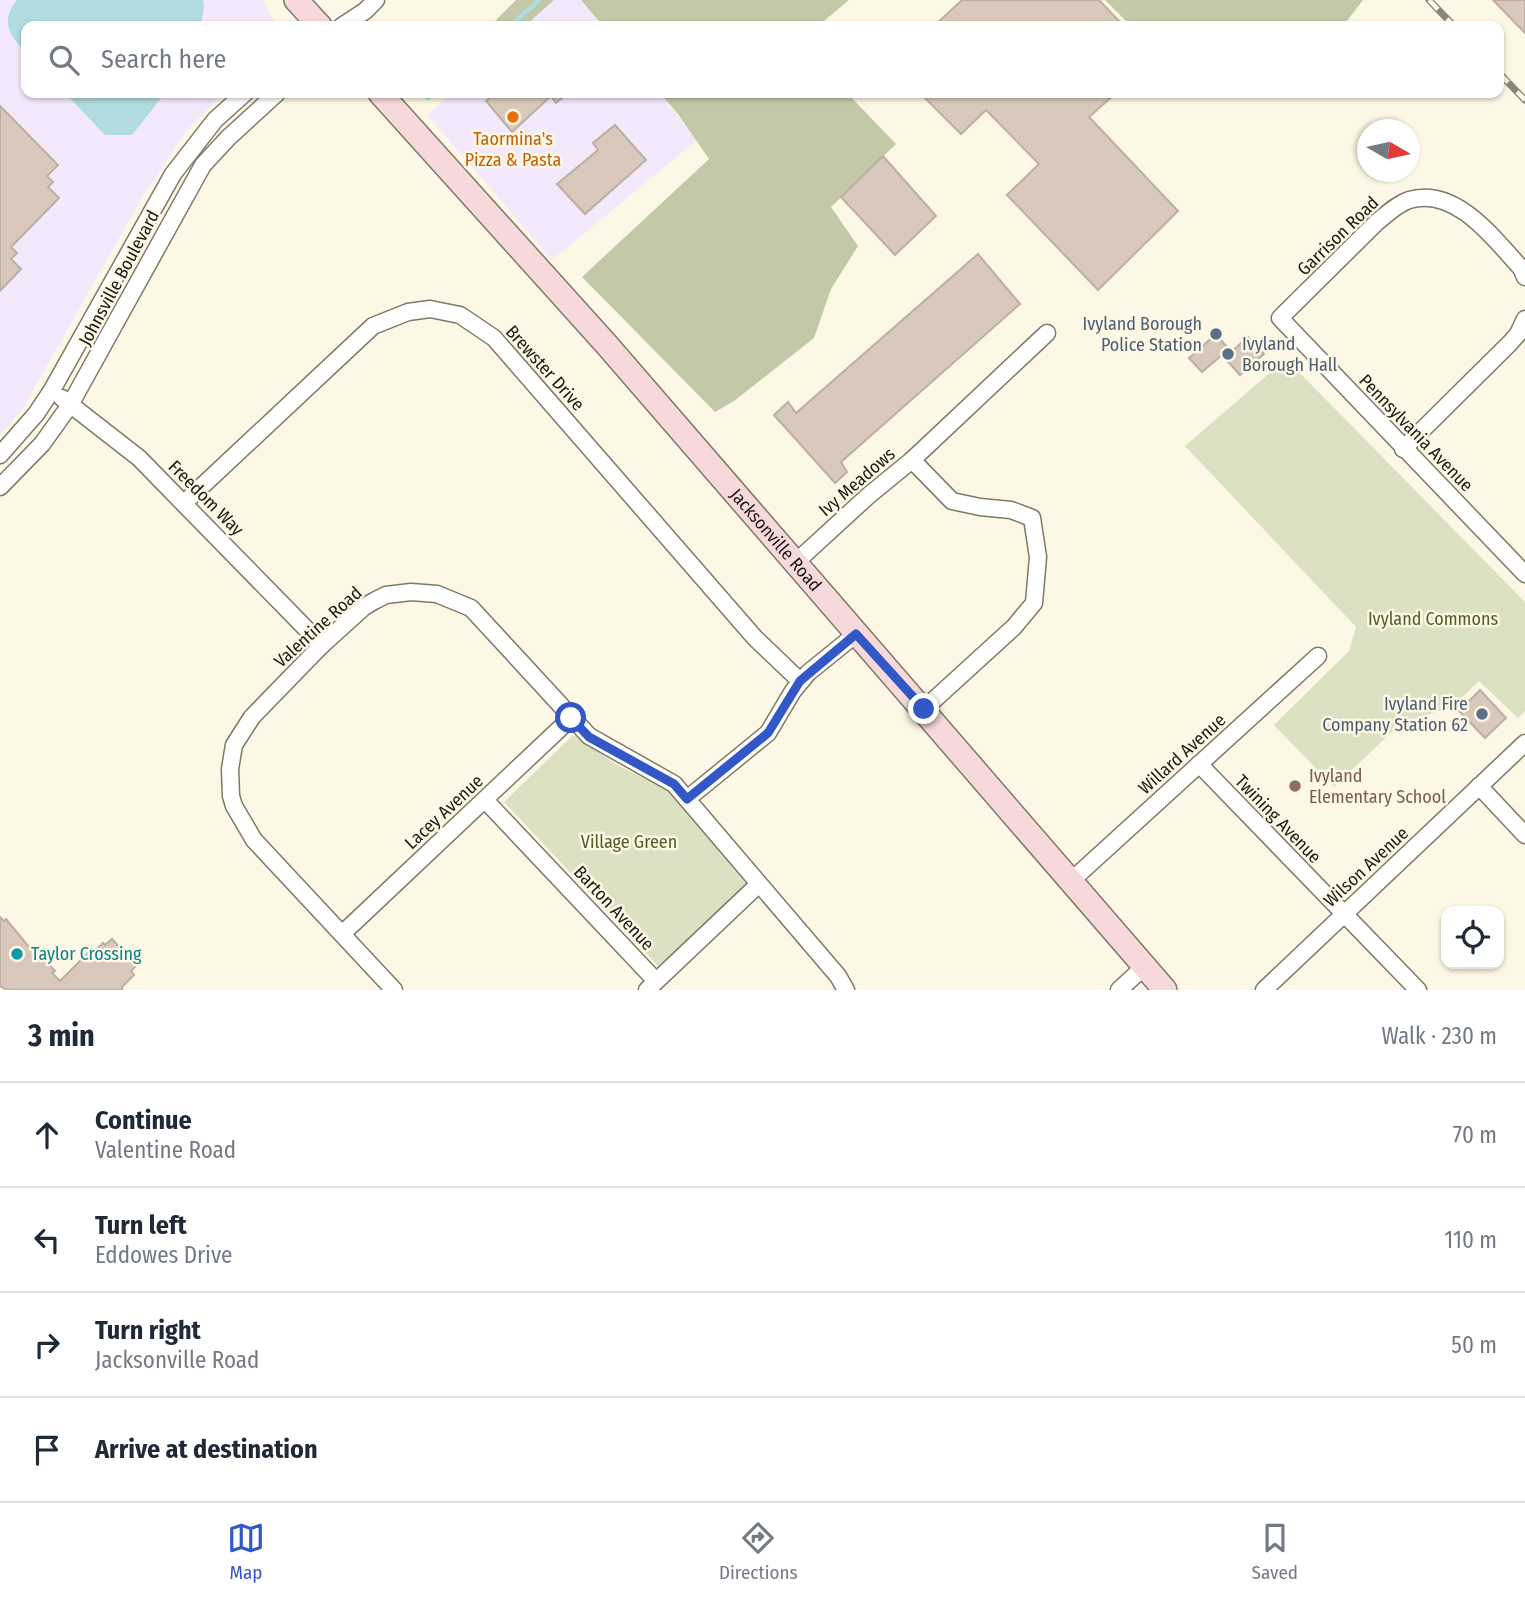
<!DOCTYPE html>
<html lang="en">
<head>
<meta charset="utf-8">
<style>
  :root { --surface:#fff; --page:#f2f2f3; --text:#1f2937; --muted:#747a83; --line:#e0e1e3; --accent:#3257c7 }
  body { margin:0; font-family:"Fira Sans Condensed",sans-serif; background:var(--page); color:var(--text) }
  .controls { position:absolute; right:21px; bottom:21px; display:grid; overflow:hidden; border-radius:14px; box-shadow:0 2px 5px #0004 }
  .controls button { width:63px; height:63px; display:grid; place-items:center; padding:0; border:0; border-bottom:2px solid var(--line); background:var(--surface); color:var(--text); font:35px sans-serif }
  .compass { position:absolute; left:1357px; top:119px; width:63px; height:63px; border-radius:50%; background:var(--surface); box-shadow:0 2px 5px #0004; rotate:99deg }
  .stop { position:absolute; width:21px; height:21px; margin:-16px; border:5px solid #3257c7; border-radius:50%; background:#fff }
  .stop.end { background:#3257c7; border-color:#fff; box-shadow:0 2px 7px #0008 }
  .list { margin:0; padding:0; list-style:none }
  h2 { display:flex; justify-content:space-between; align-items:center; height:91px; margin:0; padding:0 28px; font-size:30px }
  h2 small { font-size:23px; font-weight:400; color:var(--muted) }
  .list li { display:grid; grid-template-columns:46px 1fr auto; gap:21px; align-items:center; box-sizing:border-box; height:105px; padding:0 28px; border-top:2px solid var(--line) }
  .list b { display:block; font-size:26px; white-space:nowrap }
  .list p { margin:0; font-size:23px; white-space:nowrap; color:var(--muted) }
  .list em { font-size:23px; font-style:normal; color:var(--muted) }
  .icon { flex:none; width:38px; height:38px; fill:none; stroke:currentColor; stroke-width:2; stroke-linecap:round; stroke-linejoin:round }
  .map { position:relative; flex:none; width:1525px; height:990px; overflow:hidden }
  .search { position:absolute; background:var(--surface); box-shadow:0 2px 5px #0004; left:21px; right:21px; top:21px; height:77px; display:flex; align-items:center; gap:18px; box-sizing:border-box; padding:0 24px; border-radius:14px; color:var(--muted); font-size:26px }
  .sheet { height:511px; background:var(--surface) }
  nav { display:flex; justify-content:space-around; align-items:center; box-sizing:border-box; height:98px; border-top:2px solid var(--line); background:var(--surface); font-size:19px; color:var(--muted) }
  nav a { display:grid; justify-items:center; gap:4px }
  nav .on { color:var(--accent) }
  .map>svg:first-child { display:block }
  .commercial { fill:#f4e8fc }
  .green { fill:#dce1c4 }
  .forest { fill:#c3c9a8 }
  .water { fill:#b1dce0 }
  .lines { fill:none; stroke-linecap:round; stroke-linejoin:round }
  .stream { stroke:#b1dce0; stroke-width:4.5 }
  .building { fill:#d9c9bd; stroke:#beafa3; stroke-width:2 }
  .street-casing { stroke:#7e7969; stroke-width:19 }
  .secondary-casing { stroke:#7e7969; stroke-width:26 }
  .street { stroke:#fff; stroke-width:16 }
  .secondary { stroke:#f7d9db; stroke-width:23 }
  .rail-casing { stroke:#8a867a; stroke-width:7 }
  .rail { stroke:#fdf7e5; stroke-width:4.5; stroke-dasharray:13; stroke-linecap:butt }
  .route { stroke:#3257c7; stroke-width:9 }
  .food-dot { fill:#e8710a; stroke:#fdf7e5; stroke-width:2.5 }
  .service-dot { fill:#5c6f8a; stroke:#fdf7e5; stroke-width:2.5 }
  .education-dot { fill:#8d6e63; stroke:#fdf7e5; stroke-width:2.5 }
  .culture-dot { fill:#0f9aa8; stroke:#fdf7e5; stroke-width:2.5 }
  .labels { text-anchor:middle; stroke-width:5; stroke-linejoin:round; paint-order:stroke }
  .food-label { font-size:18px; fill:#c56008; stroke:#fdf7e5 }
  .street-label { font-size:18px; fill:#1d1b15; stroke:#fdf7e5 }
  .service-label { font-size:18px; fill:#4e5e75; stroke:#fdf7e5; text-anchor:end }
  .park-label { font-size:18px; fill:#565d28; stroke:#fdf7e5 }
  .education-label { font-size:18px; fill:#785e54; stroke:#fdf7e5; text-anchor:start }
  .culture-label { font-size:18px; fill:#0d838f; stroke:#fdf7e5; text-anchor:start }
</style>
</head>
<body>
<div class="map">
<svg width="1525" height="990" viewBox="0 0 1525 990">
  <rect width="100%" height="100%" fill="#fdf7e5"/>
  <g class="commercial">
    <polygon points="0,0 262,0 274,20 272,26 26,26 26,93 224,93 187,130 140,201 23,408 0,436"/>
    <polygon points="554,0 581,0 603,26 525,26"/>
    <polygon points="452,93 660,93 697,140 552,260 427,115"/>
  </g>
  <g class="green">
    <polygon points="1286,359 1525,602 1525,711 1518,718 1479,681 1452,707 1401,723 1334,787 1274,725 1349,651 1356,627 1185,446"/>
    <polygon points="573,735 619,766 669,790 748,885 658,966 504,802"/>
  </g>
  <g class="forest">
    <polygon points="516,0 554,0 525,26 490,26"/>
    <polygon points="581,0 849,0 818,26 603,26"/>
    <polygon points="1105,0 1363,0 1343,26 1131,26"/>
    <polygon points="660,93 847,93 896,144 831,207 858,246 831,289 814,338 734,401 715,412 582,277 709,159 678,114"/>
  </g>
  <g class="water">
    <path d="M17 0H203L204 6 201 26H26V53C9 34 0 22 17 0Z"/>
    <polygon points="65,93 165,93 132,135 105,135"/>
  </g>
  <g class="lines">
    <g class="stream">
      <polyline points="510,26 539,0"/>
      <polyline points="428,98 434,93"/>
    </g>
  </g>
  <g class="building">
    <polygon points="962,0 1099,0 1124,26 934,26"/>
    <polygon points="1493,0 1525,0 1525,33"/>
    <polygon points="497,93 568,93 556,103 551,96 512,132 486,101"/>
    <polygon points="920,93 1116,93 1089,117 1178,211 1098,290 1007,195 1039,164 986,110 961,134"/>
    <polygon points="0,106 58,165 47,176 53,182 48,187 59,198 11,247 17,253 11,259 21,269 0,291"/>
    <polygon points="615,125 646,160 585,214 557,184 598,150 593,143"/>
    <polygon points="883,156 936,216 895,255 841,197"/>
    <polygon points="978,254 1020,304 841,462 847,472 835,483 774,415 788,402 796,413"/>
    <polygon points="1216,334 1231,352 1248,337 1264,354 1240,375 1222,355 1202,372 1189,358"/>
    <polygon points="1480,690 1506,718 1485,738 1459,711"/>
    <polygon points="0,917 4,921 6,919 38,958 40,955 55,971 52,973 60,981 88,953 90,955 103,943 105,945 112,939 136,966 131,971 134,975 122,987 122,990 7,990 0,986"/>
  </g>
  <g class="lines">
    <defs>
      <g id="street">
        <polyline points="342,26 365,11 376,0"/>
        <path d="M1525 277 1521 268C1494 239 1456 186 1409 200 1397 204 1387 214 1377 222L1280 318 1525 574"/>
        <polyline points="62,398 139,458 322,645"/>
        <polyline points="1403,449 1509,344 1518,334 1525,319"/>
        <polyline points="0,455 36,414 52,390 173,174 215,120 245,93"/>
        <polyline points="912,460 1047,333"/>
        <polyline points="0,487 42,444 70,405 203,165 228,138 277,93"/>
        <polyline points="184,503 373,326 408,312 430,309 460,315 494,338 755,638 800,681"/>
        <polyline points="796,562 868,496 912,460 952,501 980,507 1011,510 1032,518 1038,557 1034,603 1014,627 924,709"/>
        <polyline points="1199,764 1418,990"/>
        <polyline points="1479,786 1525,835"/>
        <polyline points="687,799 768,733 793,691 808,673 856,634"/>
        <polyline points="485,800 656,981"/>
        <polyline points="1071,881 1318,656"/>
        <polyline points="342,934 571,718"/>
        <polyline points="394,990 254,840 234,806 231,796 230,769 234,745 252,717 322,645 364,607 374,601 386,595 411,592 437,594 471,608 589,736 674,784 838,976 846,990"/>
        <polyline points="647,990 759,884"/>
        <polyline points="1119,990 1145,966"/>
        <polyline points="1264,990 1525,743"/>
      </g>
      <g id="secondary">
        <polyline points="296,0 320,26"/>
        <path id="s1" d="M380 93 607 345 1165 990"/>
      </g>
    </defs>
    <use href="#street" class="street-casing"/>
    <use href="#secondary" class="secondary-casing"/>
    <use href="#street" class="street"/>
    <use href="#secondary" class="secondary"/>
    <defs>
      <g id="rail">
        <polyline points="1429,0 1454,26"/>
        <polyline points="1499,73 1525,100"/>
      </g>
    </defs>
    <use href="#rail" class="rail-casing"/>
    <use href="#rail" class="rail"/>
  </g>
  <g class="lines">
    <polyline class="route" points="571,718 589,737 674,784 687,799 768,733 800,681 856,634 924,709"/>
  </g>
  <circle class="food-dot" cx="513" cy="117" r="7"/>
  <g class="service-dot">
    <circle cx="1216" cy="334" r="7"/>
    <circle cx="1228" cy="354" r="7"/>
    <circle cx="1482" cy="714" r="7"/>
  </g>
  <circle class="education-dot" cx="1295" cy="786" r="7"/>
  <circle class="culture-dot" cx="17" cy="954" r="7"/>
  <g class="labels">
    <g class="food-label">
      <text x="513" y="145">Taormina's<tspan x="513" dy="21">Pizza &amp; Pasta</tspan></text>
    </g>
    <g class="street-label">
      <text transform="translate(1338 236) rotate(-44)" y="6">Garrison Road</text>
      <text transform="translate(119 278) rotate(-62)" y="6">Johnsville Boulevard</text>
      <text transform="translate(545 368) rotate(48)" y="6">Brewster Drive</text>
      <text transform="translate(1416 433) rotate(46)" y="6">Pennsylvania Avenue</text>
      <text transform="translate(857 482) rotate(-41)" y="6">Ivy Meadows</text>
      <text transform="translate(206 498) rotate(45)" y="6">Freedom Way</text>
      <text dy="6" stroke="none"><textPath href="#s1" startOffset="597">Jacksonville Road</textPath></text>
      <text transform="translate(318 627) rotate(-42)" y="6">Valentine Road</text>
      <text transform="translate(1182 754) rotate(-42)" y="6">Willard Avenue</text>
      <text transform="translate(444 812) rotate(-43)" y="6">Lacey Avenue</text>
      <text transform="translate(1278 819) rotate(46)" y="6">Twining Avenue</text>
      <text transform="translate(1366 867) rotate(-43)" y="6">Wilson Avenue</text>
      <text transform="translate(614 908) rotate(47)" y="6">Barton Avenue</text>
    </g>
    <g class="service-label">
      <text x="1202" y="330">Ivyland Borough<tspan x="1202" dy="21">Police Station</tspan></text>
      <text x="1242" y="350" text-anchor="start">Ivyland<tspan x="1242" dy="21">Borough Hall</tspan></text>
      <text x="1468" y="710">Ivyland Fire<tspan x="1468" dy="21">Company Station 62</tspan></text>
    </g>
    <g class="park-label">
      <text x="1433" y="625">Ivyland Commons</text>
      <text x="629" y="848">Village Green</text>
    </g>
    <g class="education-label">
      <text x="1309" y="782">Ivyland<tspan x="1309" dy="21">Elementary School</tspan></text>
    </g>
    <g class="culture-label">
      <text x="31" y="960">Taylor Crossing</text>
    </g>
  </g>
</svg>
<div class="controls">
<button><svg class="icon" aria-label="locate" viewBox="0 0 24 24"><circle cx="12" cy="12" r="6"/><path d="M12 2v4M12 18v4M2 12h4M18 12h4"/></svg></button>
</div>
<svg class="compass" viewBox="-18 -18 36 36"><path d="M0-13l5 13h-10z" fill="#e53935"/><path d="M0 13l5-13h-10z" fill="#747a83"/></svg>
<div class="stop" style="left:571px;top:718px"></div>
<div class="stop end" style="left:924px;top:709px"></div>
<div class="search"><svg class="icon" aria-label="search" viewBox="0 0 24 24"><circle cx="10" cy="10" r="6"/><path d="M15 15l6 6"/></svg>Search here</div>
</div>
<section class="sheet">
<h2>3 min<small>Walk · 230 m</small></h2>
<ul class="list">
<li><svg class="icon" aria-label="ahead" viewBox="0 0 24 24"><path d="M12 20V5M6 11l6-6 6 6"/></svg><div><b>Continue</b><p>Valentine Road</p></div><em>70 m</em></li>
<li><svg class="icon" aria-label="left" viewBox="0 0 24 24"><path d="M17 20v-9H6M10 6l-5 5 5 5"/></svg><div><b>Turn left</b><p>Eddowes Drive</p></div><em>110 m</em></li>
<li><svg class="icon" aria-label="right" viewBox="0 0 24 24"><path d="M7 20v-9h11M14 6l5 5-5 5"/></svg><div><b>Turn right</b><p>Jacksonville Road</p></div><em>50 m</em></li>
<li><svg class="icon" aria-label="arrive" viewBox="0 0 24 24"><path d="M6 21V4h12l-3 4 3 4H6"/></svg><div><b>Arrive at destination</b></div></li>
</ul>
</section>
<nav>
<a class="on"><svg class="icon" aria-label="map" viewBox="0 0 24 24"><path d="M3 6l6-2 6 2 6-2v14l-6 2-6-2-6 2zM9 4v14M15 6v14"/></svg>Map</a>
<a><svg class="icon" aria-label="directions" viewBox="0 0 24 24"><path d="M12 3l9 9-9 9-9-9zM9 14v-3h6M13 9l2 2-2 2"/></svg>Directions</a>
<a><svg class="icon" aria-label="saved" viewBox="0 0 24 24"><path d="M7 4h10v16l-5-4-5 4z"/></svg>Saved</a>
</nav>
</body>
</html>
